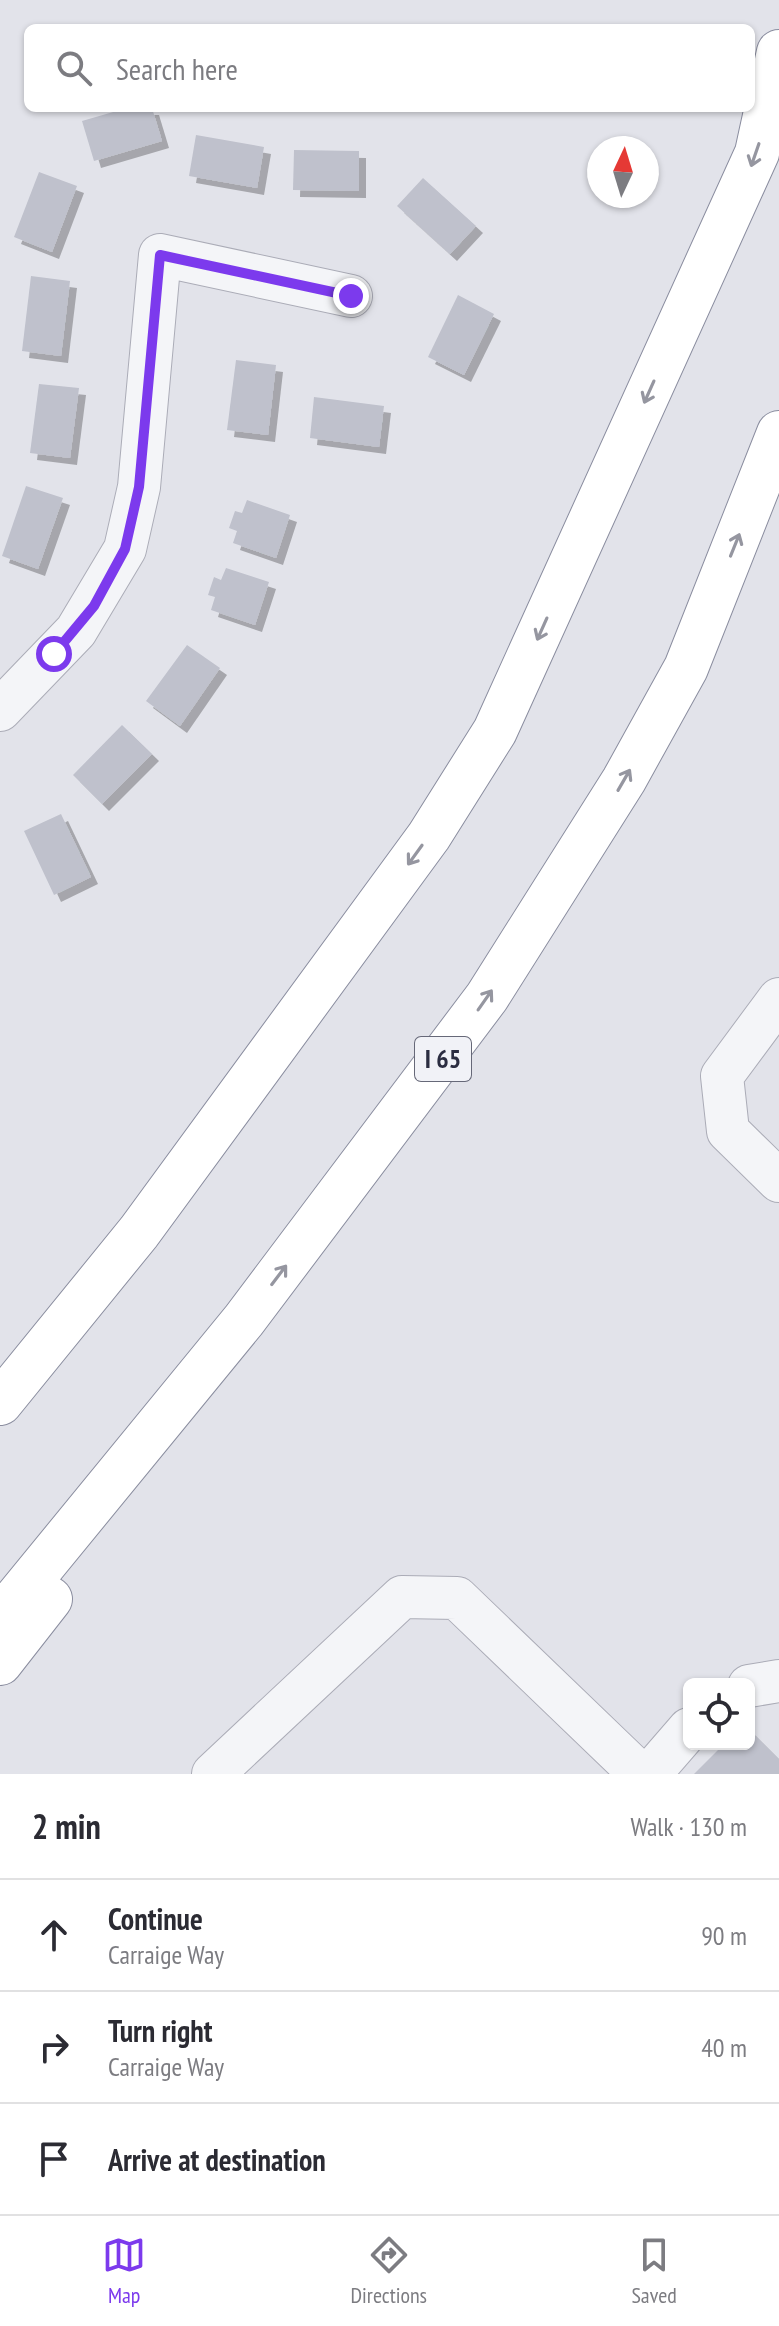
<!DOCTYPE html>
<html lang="en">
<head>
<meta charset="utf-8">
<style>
  :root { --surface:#fff; --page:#f7f7f7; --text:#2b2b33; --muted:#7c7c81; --line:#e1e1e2; --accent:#7c3aed }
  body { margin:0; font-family:"PT Sans Narrow",sans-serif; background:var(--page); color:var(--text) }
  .controls { position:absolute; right:24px; bottom:24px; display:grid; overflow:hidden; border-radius:12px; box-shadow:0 2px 6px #0004 }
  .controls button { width:72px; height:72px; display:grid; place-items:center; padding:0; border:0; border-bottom:2px solid var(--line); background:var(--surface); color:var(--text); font:40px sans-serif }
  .compass { position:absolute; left:587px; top:136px; width:72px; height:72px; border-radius:50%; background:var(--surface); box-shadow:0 2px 6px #0004; rotate:4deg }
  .stop { position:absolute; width:24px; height:24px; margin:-18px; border:6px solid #7c3aed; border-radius:50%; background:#fff }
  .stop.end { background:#7c3aed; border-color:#fff; box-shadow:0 2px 8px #0008 }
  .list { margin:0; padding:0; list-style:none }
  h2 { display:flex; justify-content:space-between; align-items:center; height:104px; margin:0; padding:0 32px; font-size:34px }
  h2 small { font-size:26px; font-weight:400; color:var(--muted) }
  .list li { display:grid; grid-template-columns:52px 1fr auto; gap:24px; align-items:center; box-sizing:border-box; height:112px; padding:0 32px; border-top:2px solid var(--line) }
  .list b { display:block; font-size:30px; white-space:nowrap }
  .list p { margin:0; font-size:26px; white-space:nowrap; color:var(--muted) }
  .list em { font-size:26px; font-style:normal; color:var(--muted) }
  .icon { flex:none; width:44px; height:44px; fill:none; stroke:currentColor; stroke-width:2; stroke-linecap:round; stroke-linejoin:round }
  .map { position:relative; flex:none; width:779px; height:1774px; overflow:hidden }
  .search { position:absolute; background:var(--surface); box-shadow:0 2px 6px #0004; left:24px; right:24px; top:24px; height:88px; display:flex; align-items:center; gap:20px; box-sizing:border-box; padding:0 28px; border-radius:12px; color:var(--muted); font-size:30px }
  .sheet { height:440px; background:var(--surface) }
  nav { display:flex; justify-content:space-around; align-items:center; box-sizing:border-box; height:112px; border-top:2px solid var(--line); background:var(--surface); font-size:22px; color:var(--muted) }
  nav a { display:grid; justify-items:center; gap:4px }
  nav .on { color:var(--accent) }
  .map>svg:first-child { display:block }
  .building { fill:#bfc1cc; filter:url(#shadow) }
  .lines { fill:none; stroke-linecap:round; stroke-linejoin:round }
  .minor-casing { stroke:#abacb7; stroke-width:44 }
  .highway-casing { stroke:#8a8d9f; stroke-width:46 }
  .minor { stroke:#f4f5f8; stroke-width:42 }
  .highway { stroke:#fff; stroke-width:44 }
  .oneway { stroke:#9596a0 }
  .route { stroke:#7c3aed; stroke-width:10 }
  .labels { text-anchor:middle; stroke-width:6; stroke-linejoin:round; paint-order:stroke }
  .shield { fill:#f1f2f7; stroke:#666878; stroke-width:2 }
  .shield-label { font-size:26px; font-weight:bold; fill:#2b2d41 }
</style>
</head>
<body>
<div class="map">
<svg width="779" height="1774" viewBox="0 0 779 1774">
  <defs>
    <filter id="shadow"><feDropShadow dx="7" dy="7" stdDeviation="0" flood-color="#0004"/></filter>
  </defs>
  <rect width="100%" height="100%" fill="#e2e3ea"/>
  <g class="building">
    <polygon points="127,108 152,108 162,141 94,161 82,121"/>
    <polygon points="196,135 264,147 257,188 189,176"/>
    <polygon points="294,150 359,151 359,191 293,190"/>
    <polygon points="39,172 77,186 52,252 14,237"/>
    <polygon points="423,178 476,226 450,254 397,206"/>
    <polygon points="31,276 70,281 61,356 22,351"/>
    <polygon points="458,295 494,314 464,375 428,357"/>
    <polygon points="236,360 276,365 268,435 227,430"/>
    <polygon points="39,384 79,388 70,458 30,453"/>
    <polygon points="314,397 384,406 379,447 310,438"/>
    <polygon points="26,486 63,498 38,569 2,556"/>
    <polygon points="247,500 290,515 276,558 233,543 237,531 229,528 235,511 242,513"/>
    <polygon points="226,568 269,582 255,625 211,610 215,597 208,595 214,577 221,580"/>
    <polygon points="187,645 220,668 180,726 146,701"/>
    <polygon points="122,725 152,754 102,804 73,775"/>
    <polygon points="61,814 91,877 54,895 24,831"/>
    <polygon points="749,1729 779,1759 779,1774 694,1774 724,1744 749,1744"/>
  </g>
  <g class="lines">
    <defs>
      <g id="minor">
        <polyline points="0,710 76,631 125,549 139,487 160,255 351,296"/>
        <polyline points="779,999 722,1076 728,1131 779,1181"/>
        <polyline points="749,1686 779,1681"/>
        <polyline points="213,1774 402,1597 457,1598 640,1774"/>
        <polyline points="650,1774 689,1729"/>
      </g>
      <g id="highway">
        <polyline points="0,1403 139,1232 429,836 495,731 757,153 779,52"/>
        <polyline points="0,1618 244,1320 487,997 624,780 686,668 779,433"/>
        <polyline points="0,1663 50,1599"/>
      </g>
    </defs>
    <use href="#minor" class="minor-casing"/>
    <use href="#highway" class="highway-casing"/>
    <use href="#minor" class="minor"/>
    <use href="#highway" class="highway"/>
  </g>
  <defs><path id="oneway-shaft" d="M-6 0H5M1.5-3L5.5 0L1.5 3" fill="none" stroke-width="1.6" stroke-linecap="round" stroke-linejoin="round" transform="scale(2)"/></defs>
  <g class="oneway">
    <use href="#oneway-shaft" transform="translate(755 155) rotate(109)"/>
    <use href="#oneway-shaft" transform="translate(649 392) rotate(114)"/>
    <use href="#oneway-shaft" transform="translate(735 545) rotate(-68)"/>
    <use href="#oneway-shaft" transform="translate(542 629) rotate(114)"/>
    <use href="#oneway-shaft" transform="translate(624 780) rotate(-60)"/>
    <use href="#oneway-shaft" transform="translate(415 855) rotate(126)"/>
    <use href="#oneway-shaft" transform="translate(485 1000) rotate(-55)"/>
    <use href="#oneway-shaft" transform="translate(279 1275) rotate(-53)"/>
  </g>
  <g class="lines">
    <polyline class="route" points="54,654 94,606 125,549 139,487 160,255 351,296"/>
  </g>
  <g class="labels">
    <rect class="shield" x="415" y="1037" width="56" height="44" rx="6"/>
    <g class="shield-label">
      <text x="443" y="1068">I 65</text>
    </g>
  </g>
</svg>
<div class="controls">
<button><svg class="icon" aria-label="locate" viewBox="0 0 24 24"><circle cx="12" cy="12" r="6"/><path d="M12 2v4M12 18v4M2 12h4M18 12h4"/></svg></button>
</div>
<svg class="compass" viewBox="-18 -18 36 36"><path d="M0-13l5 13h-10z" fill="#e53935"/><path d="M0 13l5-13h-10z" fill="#7c7c81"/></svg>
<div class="stop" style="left:54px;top:654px"></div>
<div class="stop end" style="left:351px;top:296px"></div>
<div class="search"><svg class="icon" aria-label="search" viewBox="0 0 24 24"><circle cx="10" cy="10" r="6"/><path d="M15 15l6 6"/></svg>Search here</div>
</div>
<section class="sheet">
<h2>2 min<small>Walk · 130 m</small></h2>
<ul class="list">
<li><svg class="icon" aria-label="ahead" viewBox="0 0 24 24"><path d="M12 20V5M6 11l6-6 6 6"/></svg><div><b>Continue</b><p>Carraige Way</p></div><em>90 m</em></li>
<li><svg class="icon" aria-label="right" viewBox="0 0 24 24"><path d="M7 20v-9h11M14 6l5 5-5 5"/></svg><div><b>Turn right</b><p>Carraige Way</p></div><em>40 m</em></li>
<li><svg class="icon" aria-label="arrive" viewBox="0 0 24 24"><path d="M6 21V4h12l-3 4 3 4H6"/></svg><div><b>Arrive at destination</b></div></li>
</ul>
</section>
<nav>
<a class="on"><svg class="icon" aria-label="map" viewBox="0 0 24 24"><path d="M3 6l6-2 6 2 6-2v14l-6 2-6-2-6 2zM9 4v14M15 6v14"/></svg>Map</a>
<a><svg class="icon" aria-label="directions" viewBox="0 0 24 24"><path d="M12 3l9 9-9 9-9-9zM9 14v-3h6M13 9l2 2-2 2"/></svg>Directions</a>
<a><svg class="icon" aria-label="saved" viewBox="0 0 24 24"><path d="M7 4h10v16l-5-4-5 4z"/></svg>Saved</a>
</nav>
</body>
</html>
